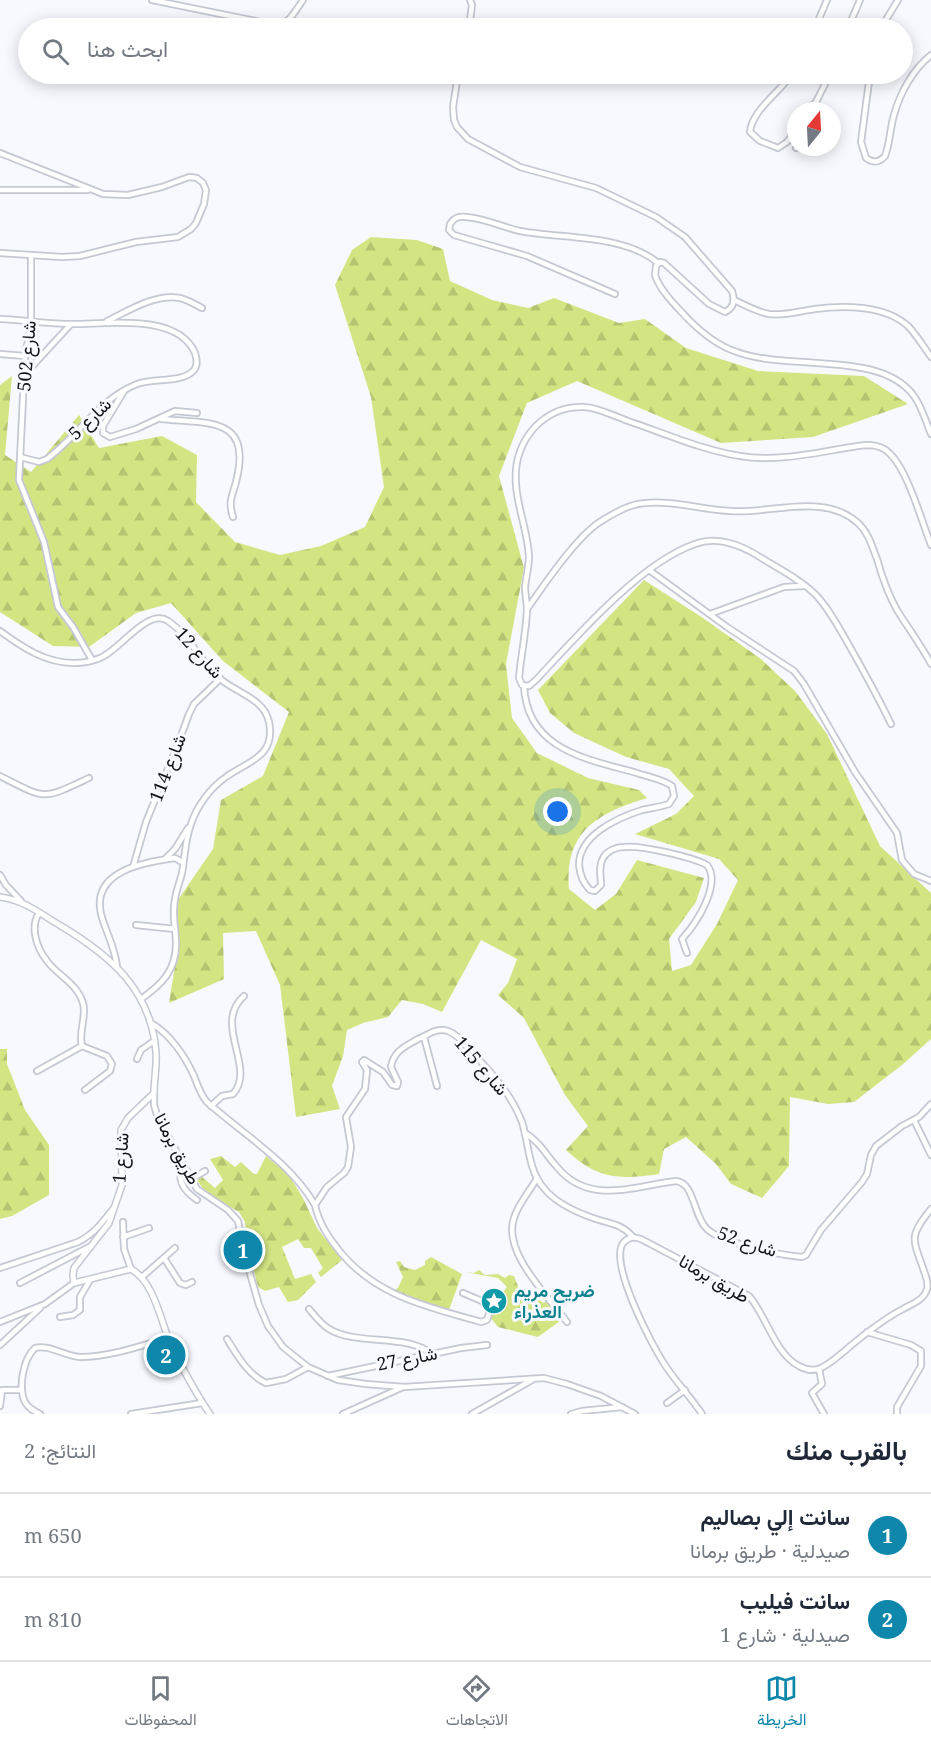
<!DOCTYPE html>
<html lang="ar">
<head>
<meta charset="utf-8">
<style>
  :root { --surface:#fff; --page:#f6f6f7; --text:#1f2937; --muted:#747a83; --line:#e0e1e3; --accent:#0f87ab }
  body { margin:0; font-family:"Noto Serif",Vazirmatn,serif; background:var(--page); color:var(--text); direction:rtl }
  .compass { position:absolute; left:787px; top:102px; width:54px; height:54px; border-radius:50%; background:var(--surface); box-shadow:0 3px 15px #0003; rotate:18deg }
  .you { position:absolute; left:558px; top:812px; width:21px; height:21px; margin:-15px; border:4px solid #fff; border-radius:50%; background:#1a73e8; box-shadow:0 0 0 9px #1a73e833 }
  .badge { display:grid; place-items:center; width:39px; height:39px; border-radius:50%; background:var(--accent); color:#fff; font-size:20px; font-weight:700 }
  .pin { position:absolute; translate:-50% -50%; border:3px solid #fff; box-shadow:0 2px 6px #0006 }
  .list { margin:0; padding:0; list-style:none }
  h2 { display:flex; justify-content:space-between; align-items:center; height:78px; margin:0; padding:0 24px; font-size:26px }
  h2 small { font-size:20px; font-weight:400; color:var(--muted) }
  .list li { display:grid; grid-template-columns:39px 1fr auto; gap:18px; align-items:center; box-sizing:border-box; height:84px; padding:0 24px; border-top:2px solid var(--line) }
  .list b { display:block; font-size:22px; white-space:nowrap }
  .list p { margin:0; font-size:20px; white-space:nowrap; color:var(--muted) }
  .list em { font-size:20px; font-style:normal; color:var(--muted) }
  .icon { flex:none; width:33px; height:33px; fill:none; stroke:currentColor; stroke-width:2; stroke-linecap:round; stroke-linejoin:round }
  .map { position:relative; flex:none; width:931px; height:1414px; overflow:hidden; direction:ltr }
  .search { position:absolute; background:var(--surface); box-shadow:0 3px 15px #0003; left:18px; right:18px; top:18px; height:66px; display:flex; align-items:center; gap:15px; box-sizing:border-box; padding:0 21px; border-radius:33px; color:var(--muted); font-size:22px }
  .sheet { height:246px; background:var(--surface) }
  nav { display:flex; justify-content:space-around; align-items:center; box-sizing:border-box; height:84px; border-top:2px solid var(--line); background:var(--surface); font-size:16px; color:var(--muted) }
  nav a { display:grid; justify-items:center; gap:3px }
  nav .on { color:var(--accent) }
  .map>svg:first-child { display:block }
  .forest { fill:url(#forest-firs) }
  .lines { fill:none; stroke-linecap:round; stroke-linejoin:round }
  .minor-casing { stroke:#c5c8d3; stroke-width:8 }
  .tertiary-casing { stroke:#c5c8d3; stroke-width:8 }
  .minor { stroke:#fff; stroke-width:4.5 }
  .tertiary { stroke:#fff; stroke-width:5 }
  .labels { text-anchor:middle; stroke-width:6; stroke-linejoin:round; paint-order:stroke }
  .street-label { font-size:18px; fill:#121316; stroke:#f7f9ff }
  .culture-label { font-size:18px; font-weight:bold; fill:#0d838f; stroke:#f7f9ff; text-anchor:start }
</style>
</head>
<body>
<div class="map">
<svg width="931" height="1414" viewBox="0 0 931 1414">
  <defs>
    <pattern id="forest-firs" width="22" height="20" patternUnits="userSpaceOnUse" patternTransform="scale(1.5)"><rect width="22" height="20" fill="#d3e583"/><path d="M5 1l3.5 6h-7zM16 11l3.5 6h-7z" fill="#b4c470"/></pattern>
  </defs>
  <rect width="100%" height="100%" fill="#f7f9ff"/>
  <g class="forest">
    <path d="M371 237 417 240 443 249 450 281 492 300 528 308 554 298 619 323 645 319 686 348 758 371 864 376 908 404 813 437 721 443 577 381 527 403 499 476 524 568 506 664 512 718 537 753 588 778 639 790 647 798C597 813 564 832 569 889L595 910 616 894 637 860 704 878 696 902 669 939 672 971 691 965 717 924 738 880 719 859 635 834 676 814 694 796 669 769 626 757 574 733 550 713 538 690 644 580 703 618 761 659 795 691 827 734 880 846 931 893V1039L902 1065 854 1102 828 1104 790 1097 789 1166 762 1198 731 1184 716 1164 686 1137 664 1149 659 1174C618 1180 597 1179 566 1150L588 1126 565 1095 524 1018 498 995 508 983 517 959 481 940 442 1012 423 1004 402 1000 388 1017 363 1023 347 1030 343 1056 332 1086 340 1109 296 1117 280 985 256 931 223 933 224 979 169 1003 178 947 175 904 213 849 221 800 263 776 289 712 223 661 171 603 136 613 89 647 53 646 0 612V385L12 376 5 455 31 472 79 415 99 448 162 436 197 455 196 502 235 542 280 555 321 546 365 527 384 487 371 397 335 285 352 250Z"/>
    <polygon points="0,1049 7,1049 7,1064 25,1110 49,1145 49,1195 12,1216 0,1219"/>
    <polygon points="221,1156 235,1167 241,1162 254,1174 257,1174 266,1156 289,1175 303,1198 317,1228 342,1260 321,1277 318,1273 323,1268 311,1248 304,1248 298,1239 282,1247 295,1279 311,1274 316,1282 298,1300 288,1302 279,1287 265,1291 258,1287 247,1242 245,1222 239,1212 207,1194 196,1179 201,1176 215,1188 223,1180 210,1159"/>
    <polygon points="431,1257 462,1274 449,1310 443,1309 391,1292 398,1288 403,1277 396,1262 400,1261 404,1267 415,1270 425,1265 425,1261"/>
    <polygon points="479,1270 485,1275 498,1274 505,1278 509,1275 514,1276 519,1289 544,1303 552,1295 560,1305 558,1308 564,1318 538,1337 498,1327 487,1313 507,1287 498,1278 465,1272 474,1273"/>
  </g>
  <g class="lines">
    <defs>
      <g id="minor">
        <path d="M152 0 275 25C290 24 295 11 303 0"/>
        <polyline points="469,28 472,5 470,0"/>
        <polyline points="815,28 827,0"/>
        <polyline points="848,28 860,0"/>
        <polyline points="881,28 898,0"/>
        <path d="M458 74 453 107 454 120 457 127 468 139 520 167 596 188 656 217 685 237 732 291C735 300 734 308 725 312L709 304 664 263 660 262 656 266 655 275C660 291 677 307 688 319 702 333 718 346 737 352 788 371 881 350 914 396 922 407 926 422 931 434"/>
        <path d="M792 74C779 93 752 110 750 132L760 141 778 148 787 142 796 130"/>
        <path d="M870 74 861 142 866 158C873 163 879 163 885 156 890 143 890 128 894 115 900 93 913 69 931 55"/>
        <polyline points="806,111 816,102"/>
        <polyline points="816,111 816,102 830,74"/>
        <polyline points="796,148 797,147"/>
        <polyline points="0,153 103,194 128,195 162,187 189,177 197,178 203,183 206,190 204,204 196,223 191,229 178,237 136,242 80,256 62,257 0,253"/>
        <polyline points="0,190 88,190"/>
        <polyline points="31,255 31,325 25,356 19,480 44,542 58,607 73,627 92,660"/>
        <path d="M615 294 527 256 454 235 449 230 450 224C454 218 458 216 466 217 484 218 502 227 520 231 562 239 624 234 658 263"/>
        <path d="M734 300C745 305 757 312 769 314 785 316 799 311 815 309 844 305 886 305 909 327 917 336 924 347 931 357"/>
        <path d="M0 319C24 320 49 324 73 324 107 324 178 313 195 353 197 359 198 365 194 370 184 383 153 378 137 384 99 399 79 435 47 459L39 462 20 457"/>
        <path d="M107 321C128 311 156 293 180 298 188 300 195 304 202 308"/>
        <polyline points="0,354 25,356"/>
        <polyline points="25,374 71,324"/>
        <polyline points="124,391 103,426 103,433 110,437 136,429 175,411 197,413"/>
        <path d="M161 419C209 424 253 416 236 482 232 497 228 501 233 517"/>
        <polyline points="649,570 727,627 794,671 804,684 855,772 897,833 902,860 914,874 931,881"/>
        <path d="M527 609C544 585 578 534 603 520 616 512 630 504 645 503 674 500 702 510 731 511 772 514 824 492 858 523 869 533 872 547 877 559 882 577 888 594 897 610 908 628 921 645 931 664"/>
        <polyline points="710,614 784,587 804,586"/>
        <path d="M0 631C22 647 45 663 74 663 82 663 93 661 100 658 119 651 148 607 168 621 191 636 201 664 223 681 238 693 264 699 269 722 276 757 248 761 226 777 210 788 197 806 191 824 185 840 185 856 182 873 179 885 174 896 174 908 173 920 176 932 176 944 176 971 161 985 141 999"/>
        <path d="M524 686C527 750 587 759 637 773 648 777 662 779 672 786L674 796 669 804C660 807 651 808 642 810 617 818 579 835 579 865 580 875 583 883 590 890L595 891 601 885C601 876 598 867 603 858 607 851 616 847 624 847 641 845 692 857 707 865 722 884 696 924 682 939L687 953"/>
        <path d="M891 724C877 695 862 668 846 640 837 624 828 608 816 595 801 580 781 570 763 559 743 546 719 535 695 544 640 563 576 637 537 679L529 686 522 685 519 678C521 655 526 633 527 610 527 602 525 595 525 587 526 577 529 566 529 556 527 524 511 494 517 462 524 430 550 405 585 407 599 408 614 416 628 421 664 433 702 450 740 456 782 463 825 450 866 445 873 445 879 446 884 449 906 462 921 520 931 545"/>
        <path d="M0 776C47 800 42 800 89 778"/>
        <polyline points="165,859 175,849 188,828"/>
        <polyline points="133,867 146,822 178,744 189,714 194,704 220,679"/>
        <polyline points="0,875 6,885 21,901"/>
        <path d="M39 913C30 927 36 947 47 961 58 976 77 983 83 1003 87 1017 78 1032 82 1046"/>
        <polyline points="136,925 175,929"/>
        <path d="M117 967C115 946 106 933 101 914 91 871 144 862 175 858L182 862"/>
        <path d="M151 1023C170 1034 185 1056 194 1076 198 1086 200 1094 207 1102 244 1135 289 1161 315 1205L327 1187 344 1173 348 1167 351 1147 346 1117 365 1089 367 1070 362 1062 364 1060 383 1072 392 1085 397 1086 398 1082 391 1067C393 1051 406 1046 418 1039 428 1035 437 1027 448 1031 457 1034 463 1042 469 1049 490 1071 511 1093 522 1122 529 1144 528 1169 543 1187 554 1202 576 1212 593 1218 609 1224 621 1223 633 1237"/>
        <polyline points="424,1037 437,1086"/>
        <polyline points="82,1046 107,1056 112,1064 110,1071 85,1090"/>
        <polyline points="137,1059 141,1050 154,1041"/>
        <polyline points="37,1071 82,1046"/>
        <polyline points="154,1093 154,1105 158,1118 197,1189 228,1210 238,1221 244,1253 259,1305 268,1326 283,1347 308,1367 338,1380 366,1384 404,1387 544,1378 567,1384 601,1396 635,1414"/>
        <path d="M211 1106 222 1096 233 1094C257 1068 212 1024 244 996"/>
        <polyline points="914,1120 931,1155"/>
        <path d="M525 1133C540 1142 546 1155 557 1167 589 1206 634 1186 676 1181 695 1183 693 1216 707 1229 722 1243 780 1255 802 1257L806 1255 821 1230 862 1182 867 1174 871 1155 876 1146 902 1126 919 1117 931 1104"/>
        <path d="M184 1165C175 1179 184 1191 197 1200"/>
        <path d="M537 1178C530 1191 518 1204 514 1218 502 1252 548 1296 567 1322"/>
        <polyline points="191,1179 205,1171"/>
        <path d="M315 1205C319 1224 329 1238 341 1253 378 1297 429 1307 481 1322L487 1320 491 1308 489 1304 463 1293"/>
        <polyline points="123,1222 124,1249 131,1269"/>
        <polyline points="123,1237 149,1228"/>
        <polyline points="164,1258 180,1283 186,1285 192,1282"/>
        <path d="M0 1268 78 1242C94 1234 102 1223 113 1209"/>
        <polyline points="142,1277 175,1248"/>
        <polyline points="20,1283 89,1247"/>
        <path d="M309 1309C315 1316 321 1324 329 1329 357 1346 406 1333 432 1354"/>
        <polyline points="60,1317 73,1315 80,1310 80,1297 90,1280"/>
        <polyline points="0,1322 45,1304 74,1283"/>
        <polyline points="867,1332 911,1345 921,1351 921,1366 897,1407 897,1414"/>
        <path d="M227 1339C237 1355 248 1375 266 1383L286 1379 308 1367"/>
        <polyline points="0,1345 40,1308"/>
        <polyline points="819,1369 822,1384 812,1393 824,1414"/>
        <polyline points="328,1376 461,1348 487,1345"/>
        <polyline points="667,1403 685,1390"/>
        <polyline points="0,1406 2,1390 22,1390"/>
        <path d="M40 1414C34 1411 28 1408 25 1402 18 1388 23 1359 35 1348 48 1344 65 1356 80 1357 109 1357 141 1346 168 1338"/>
        <polyline points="131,1414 202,1403"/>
        <polyline points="343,1414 403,1387"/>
        <polyline points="472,1414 532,1380"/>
        <polyline points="571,1414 582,1411 622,1407"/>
        <path d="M702 1414C690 1396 674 1380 663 1362 651 1343 607 1260 624 1242 630 1236 635 1237 641 1239L749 1296C766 1315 775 1354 799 1366 806 1370 814 1371 821 1368 833 1362 844 1351 854 1343 870 1330 885 1318 903 1309 912 1304 924 1300 927 1289 929 1283 926 1277 924 1271 913 1239 908 1237 931 1209"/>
      </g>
      <path id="tertiary" d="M0 897C24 900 41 914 61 926 111 956 151 990 156 1052 157 1066 154 1080 154 1093L128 1118 121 1130 122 1185 109 1223 74 1268 73 1275 74 1283 131 1269C156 1283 161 1325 173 1350 184 1371 196 1394 210 1414"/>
    </defs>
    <use href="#minor" class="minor-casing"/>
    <use href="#tertiary" class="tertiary-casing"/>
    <use href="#minor" class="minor"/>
    <use href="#tertiary" class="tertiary"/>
  </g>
  <defs>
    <symbol id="sight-disc" viewBox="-11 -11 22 22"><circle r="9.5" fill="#0f9aa8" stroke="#f7f9ff"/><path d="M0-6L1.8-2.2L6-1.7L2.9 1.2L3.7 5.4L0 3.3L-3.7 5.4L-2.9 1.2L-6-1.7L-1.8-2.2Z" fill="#fff"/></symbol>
  </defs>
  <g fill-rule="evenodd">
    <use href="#sight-disc" x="479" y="1286" width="30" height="30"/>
  </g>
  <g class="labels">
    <g class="street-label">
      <text transform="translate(27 356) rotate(-85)" y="6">شارع 502</text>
      <text transform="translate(90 419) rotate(-44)" y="6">شارع 5</text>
      <text transform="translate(199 653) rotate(48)" y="6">شارع 12</text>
      <text transform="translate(168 768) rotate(-69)" y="6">شارع 114</text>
      <text transform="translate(481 1066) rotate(49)" y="6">شارع 115</text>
      <text transform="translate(177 1149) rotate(62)" y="6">طريق برمانا</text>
      <text transform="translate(121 1158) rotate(-86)" y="6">شارع 1</text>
      <text transform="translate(747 1242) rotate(18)" y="6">شارع 52</text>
      <text transform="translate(714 1279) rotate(30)" y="6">طريق برمانا</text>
      <text transform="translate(407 1359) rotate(-11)" y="6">شارع 27</text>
    </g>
    <g class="culture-label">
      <text x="514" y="1297">ضريح مريم<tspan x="514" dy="21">العذراء</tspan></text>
    </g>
  </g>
</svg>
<svg class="compass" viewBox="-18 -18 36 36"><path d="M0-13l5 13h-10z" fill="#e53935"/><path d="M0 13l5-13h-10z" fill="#747a83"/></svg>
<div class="you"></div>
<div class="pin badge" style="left:243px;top:1250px">1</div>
<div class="pin badge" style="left:166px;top:1355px">2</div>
<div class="search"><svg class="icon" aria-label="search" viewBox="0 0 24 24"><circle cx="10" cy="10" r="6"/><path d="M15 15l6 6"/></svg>ابحث هنا</div>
</div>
<section class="sheet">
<h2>بالقرب منك<small>النتائج: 2</small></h2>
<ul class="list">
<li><span class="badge">1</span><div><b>سانت إلي بصاليم</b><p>صيدلية · طريق برمانا</p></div><em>650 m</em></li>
<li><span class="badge">2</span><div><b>سانت فيليب</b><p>صيدلية · شارع 1</p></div><em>810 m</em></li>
</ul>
</section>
<nav>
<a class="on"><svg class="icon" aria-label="map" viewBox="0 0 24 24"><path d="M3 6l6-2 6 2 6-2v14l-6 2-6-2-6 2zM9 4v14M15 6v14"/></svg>الخريطة</a>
<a><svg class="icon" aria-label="directions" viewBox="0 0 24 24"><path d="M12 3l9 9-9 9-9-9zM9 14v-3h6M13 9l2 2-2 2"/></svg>الاتجاهات</a>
<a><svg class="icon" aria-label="saved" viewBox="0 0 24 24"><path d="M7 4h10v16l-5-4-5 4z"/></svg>المحفوظات</a>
</nav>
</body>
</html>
